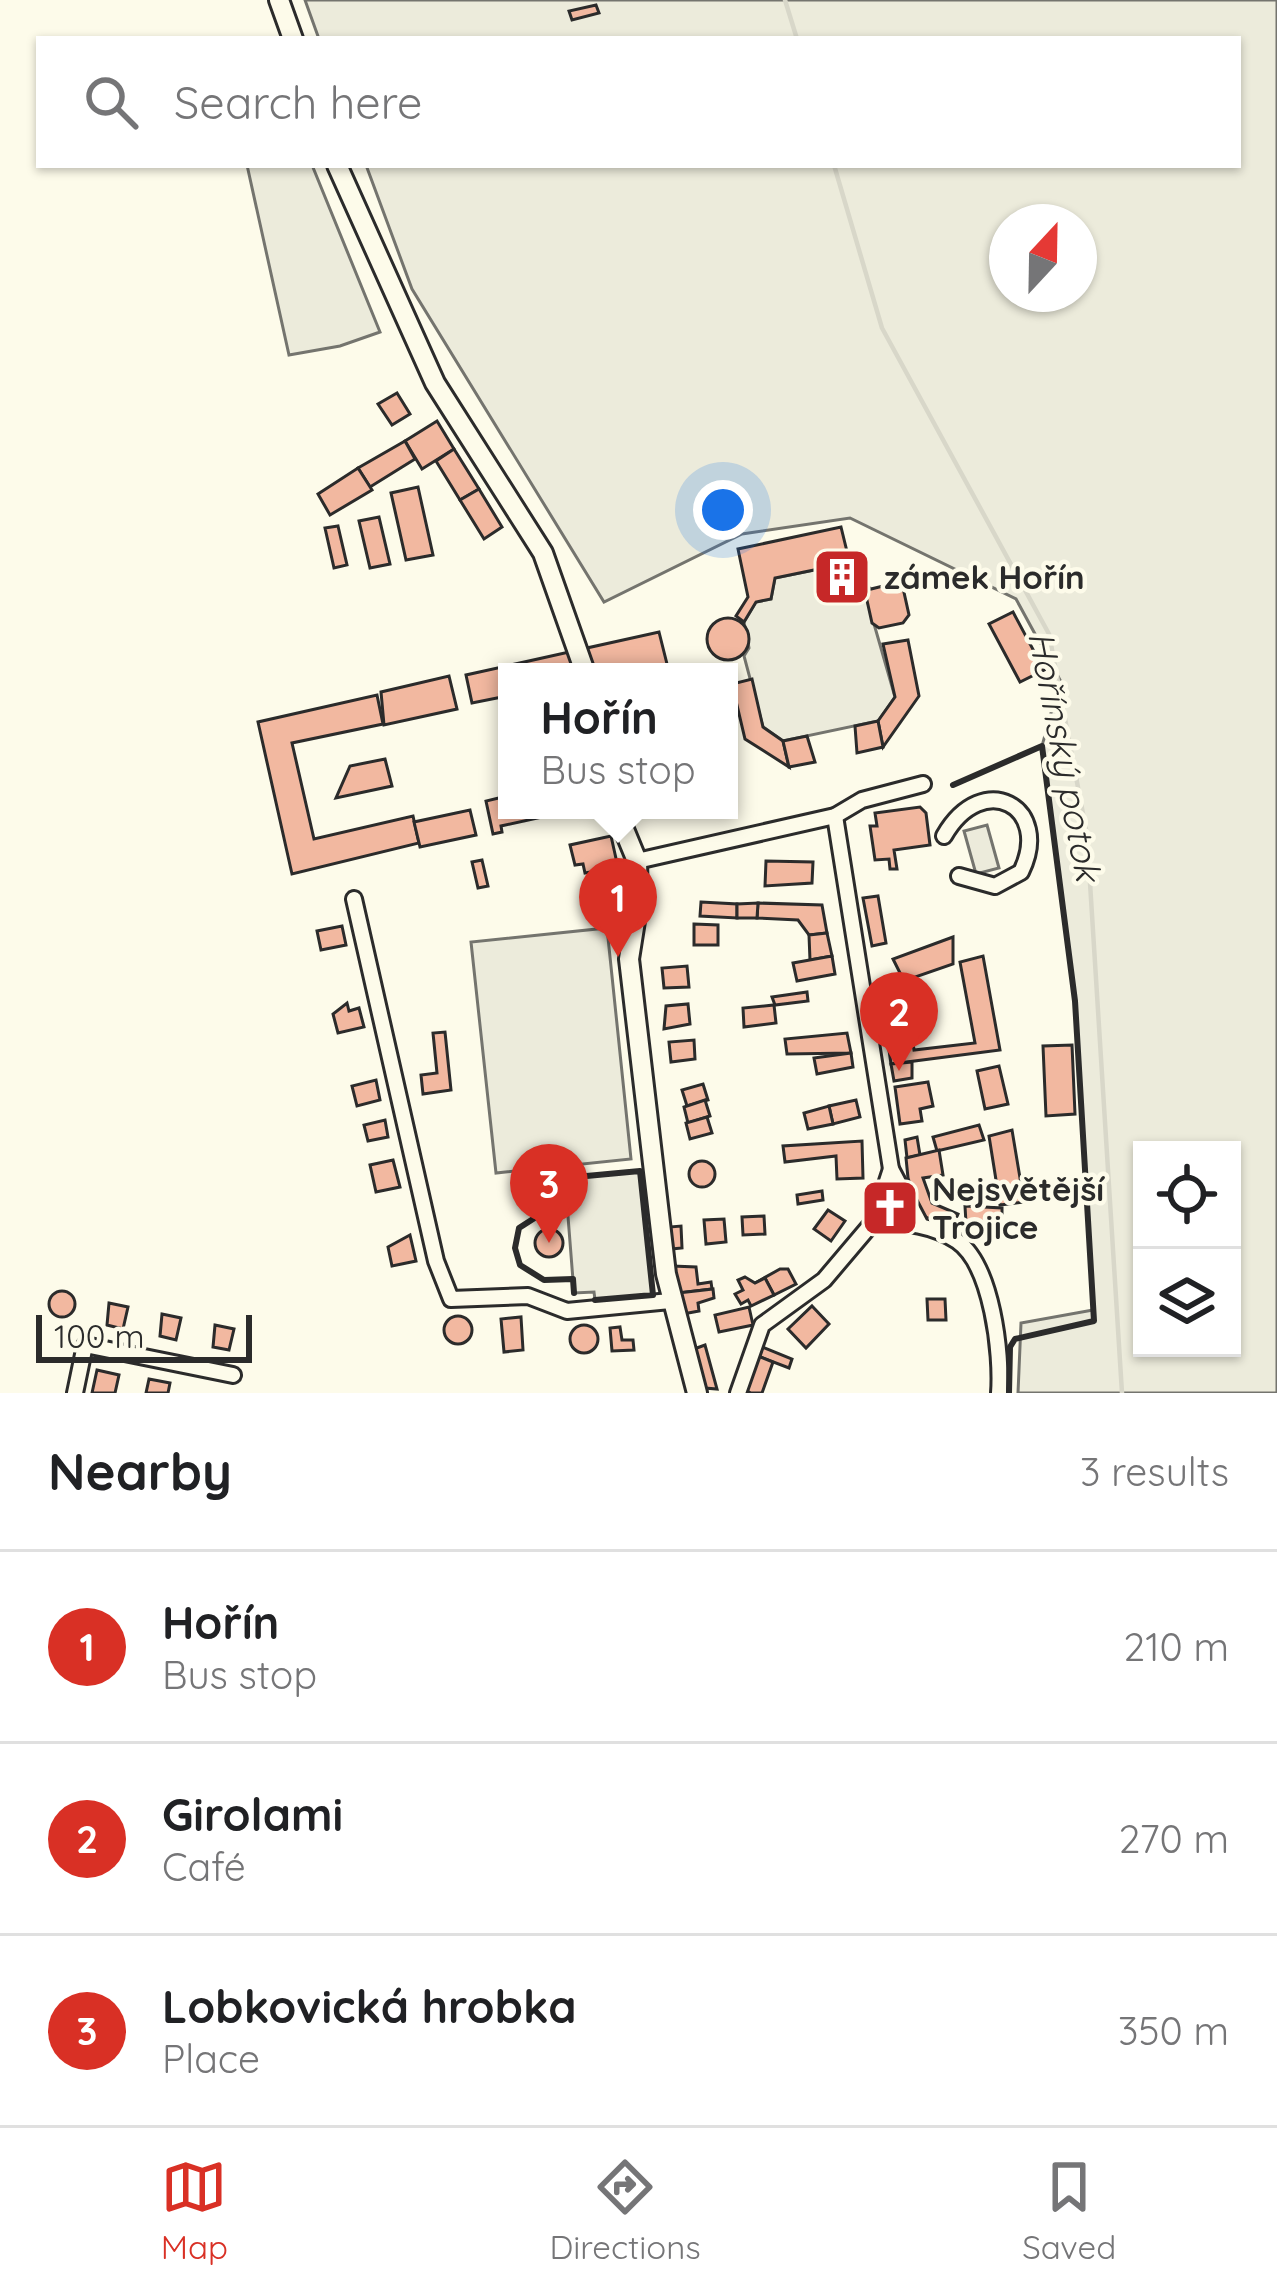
<!DOCTYPE html>
<html lang="en">
<head>
<meta charset="utf-8">
<style>
  :root { --surface:#fff; --page:#f2f2f2; --text:#202124; --muted:#757577; --line:#e0e0e0; --accent:#d93025 }
  body { margin:0; font-family:Quicksand,sans-serif; background:var(--page); color:var(--text) }
  .controls { position:absolute; right:36px; bottom:36px; display:grid; overflow:hidden; border-radius:0px; box-shadow:0 3px 9px #0004 }
  .controls button { width:108px; height:108px; display:grid; place-items:center; padding:0; border:0; border-bottom:3px solid var(--line); background:var(--surface); color:var(--text); font:60px sans-serif }
  .compass { position:absolute; left:989px; top:204px; width:108px; height:108px; border-radius:50%; background:var(--surface); box-shadow:0 3px 9px #0004; rotate:22deg }
  .scale { position:absolute; left:36px; bottom:30px; width:216px; box-sizing:border-box; padding-left:12px; border:6px solid #2b2b2b; border-top:0; font-size:33px; line-height:42px; white-space:nowrap; color:#2b2b2b; -webkit-text-stroke:9px #fdfbea; paint-order:stroke }
  .you { position:absolute; left:723px; top:510px; width:42px; height:42px; margin:-30px; border:9px solid #fff; border-radius:50%; background:#1a73e8; box-shadow:0 0 0 18px #1a73e833 }
  .badge { display:grid; place-items:center; width:78px; height:78px; border-radius:50%; background:var(--accent); color:#fff; font-size:39px; font-weight:700 }
  .pin { position:absolute; translate:-50% -99px; filter:drop-shadow(0 3px 6px #0008) }
  .pin::after { content:''; position:absolute; top:63px; width:42px; height:36px; background:inherit; clip-path:polygon(0 0,100% 0,50% 100%) }
  .popup { position:absolute; left:498px; top:663px; width:240px; height:156px; box-sizing:border-box; display:grid; place-content:center; border-radius:0px; background:var(--surface); filter:drop-shadow(0 3px 9px #0005); font-size:39px; white-space:nowrap; color:var(--muted) }
  .popup b { font-size:45px; color:var(--text) }
  .popup::after { content:''; position:absolute; left:50%; top:100%; margin-left:-24px; border:24px solid transparent; border-top-color:var(--surface) }
  .list { margin:0; padding:0; list-style:none }
  h2 { display:flex; justify-content:space-between; align-items:center; height:156px; margin:0; padding:0 48px; font-size:51px }
  h2 small { font-size:39px; font-weight:400; color:var(--muted) }
  .list li { display:grid; grid-template-columns:78px 1fr auto; gap:36px; align-items:center; box-sizing:border-box; height:192px; padding:0 48px; border-top:3px solid var(--line) }
  .list b { display:block; font-size:45px; white-space:nowrap }
  .list p { margin:0; font-size:39px; white-space:nowrap; color:var(--muted) }
  .list em { font-size:39px; font-style:normal; color:var(--muted) }
  .icon { flex:none; width:66px; height:66px; fill:none; stroke:currentColor; stroke-width:2; stroke-linecap:round; stroke-linejoin:round }
  .map { position:relative; flex:none; width:1277px; height:1393px; overflow:hidden }
  .search { position:absolute; background:var(--surface); box-shadow:0 3px 9px #0004; left:36px; right:36px; top:36px; height:132px; display:flex; align-items:center; gap:30px; box-sizing:border-box; padding:0 42px; border-radius:0px; color:var(--muted); font-size:45px }
  .sheet { height:732px; background:var(--surface) }
  nav { display:flex; justify-content:space-around; align-items:center; box-sizing:border-box; height:168px; border-top:3px solid var(--line); background:var(--surface); font-size:33px; color:var(--muted) }
  nav a { display:grid; justify-items:center; gap:6px }
  nav .on { color:var(--accent) }
  .map>svg:first-child { display:block }
  .green { fill:#ecebdb; stroke:#74746e; stroke-width:3; fill-rule:evenodd }
  .lines { fill:none; stroke-linecap:round; stroke-linejoin:round }
  .stream { stroke:#d8d7c9; stroke-width:4.5 }
  .building { fill:#f2b8a0; stroke:#2b2b2b; stroke-width:3 }
  .street-casing { stroke:#2b2b2b; stroke-width:20 }
  .secondary-casing { stroke:#2b2b2b; stroke-width:24 }
  .street { stroke:#fdfbea; stroke-width:14 }
  .secondary { stroke:#fdfbea; stroke-width:18 }
  .wall { stroke:#2b2b2b; stroke-width:6 }
  .labels { text-anchor:middle; stroke-width:9; stroke-linejoin:round; paint-order:stroke }
  .poi-label { font-size:33px; font-weight:bold; fill:#2b2b2b; stroke:#fdfbea; text-anchor:start }
  .water-label { font-size:36px; font-style:italic; fill:#2b2b2b; stroke:#fdfbea }
</style>
</head>
<body>
<div class="map">
<svg width="1277" height="1393" viewBox="0 0 1277 1393">
  <rect width="100%" height="100%" fill="#fdfbea"/>
  <g class="green">
    <path d="M305 0H1277V1393H1018L1021 1323 1093 1310 1074 992 1042 746 1060 680 1016 599 850 518 742 534 604 602 412 289 366 165H1238V39H319ZM1007 222H1079V294H1007ZM1142 1150H1232V1348H1142Z"/>
    <polygon points="247,165 312,165 380,332 340,346 289,355"/>
    <polygon points="819,569 832,586 847,583 866,596 895,697 878,721 783,741 763,727 744,656 749,648 744,622 756,602 771,599 775,578"/>
    <polygon points="987,825 999,868 976,874 964,831"/>
    <polygon points="607,928 631,1159 496,1173 471,942"/>
    <polygon points="640,1171 653,1295 595,1300 594,1292 574,1293 565,1178"/>
  </g>
  <g class="lines">
    <g class="stream">
      <polyline points="785,0 797,39"/>
      <polyline points="834,165 882,328 1049,634 1087,835 1122,1393"/>
    </g>
  </g>
  <g class="building">
    <polygon points="596,5 599,13 572,20 569,11"/>
    <polygon points="397,393 410,414 392,425 378,404"/>
    <polygon points="437,421 454,449 422,469 405,441"/>
    <polygon points="405,441 415,459 370,487 358,468"/>
    <polygon points="454,449 479,489 460,500 436,461"/>
    <polygon points="358,468 372,490 330,515 318,494"/>
    <polygon points="418,487 433,555 406,560 391,493"/>
    <polygon points="479,489 502,527 484,539 460,500"/>
    <polygon points="379,517 390,564 370,568 359,521"/>
    <polygon points="338,526 347,565 334,568 325,528"/>
    <polygon points="841,527 852,572 871,589 895,583 903,588 909,615 903,623 879,628 872,623 866,596 847,583 832,587 819,569 775,578 771,599 756,602 744,622 736,616 748,597 738,549"/>
    <polygon points="1013,612 1044,670 1020,682 989,624"/>
    <circle cx="728" cy="639" r="21"/>
    <polygon points="659,632 668,668 592,672 587,648"/>
    <polygon points="908,640 919,696 883,747 878,721 895,697 883,644"/>
    <polygon points="569,652 573,672 507,672 507,696 472,703 466,675"/>
    <polygon points="449,676 457,709 384,725 381,692"/>
    <polygon points="752,679 763,727 783,741 789,767 745,739 732,684"/>
    <polygon points="377,695 383,724 292,743 314,839 413,816 419,843 292,874 258,722"/>
    <polygon points="878,721 883,747 857,753 855,726"/>
    <polygon points="807,736 815,762 789,767 783,741"/>
    <polygon points="385,759 392,786 336,798 350,766"/>
    <polygon points="507,796 507,810 574,810 501,826 502,832 493,834 486,801"/>
    <polygon points="920,807 926,813 930,845 894,850 897,869 890,869 889,859 875,860 870,826 877,826 875,813"/>
    <polygon points="470,810 476,835 420,847 414,822"/>
    <polygon points="611,836 625,899 601,906 591,872 585,873 583,864 575,865 570,845"/>
    <polygon points="482,860 488,886 478,888 472,862"/>
    <polygon points="766,861 813,862 812,883 765,886"/>
    <polygon points="878,896 886,943 872,946 863,898"/>
    <polygon points="701,902 737,904 737,918 700,916"/>
    <polygon points="758,903 822,905 827,933 809,935 798,920 757,918"/>
    <polygon points="758,903 757,918 737,918 737,904"/>
    <polygon points="694,924 718,925 718,945 694,945"/>
    <polygon points="342,926 346,945 321,950 317,931"/>
    <polygon points="827,933 832,956 810,960 809,935"/>
    <polygon points="953,937 953,964 904,981 893,959"/>
    <polygon points="832,956 835,974 797,981 793,963"/>
    <polygon points="983,956 1000,1050 891,1064 880,988 904,981 914,1050 975,1043 960,962"/>
    <polygon points="687,966 689,987 664,988 662,968"/>
    <polygon points="807,992 808,1001 775,1005 772,997"/>
    <polygon points="347,1003 349,1011 359,1008 364,1027 338,1033 333,1014"/>
    <polygon points="688,1004 690,1024 664,1029 666,1006"/>
    <polygon points="774,1005 776,1023 744,1027 743,1008"/>
    <polygon points="445,1032 451,1090 423,1094 421,1075 437,1073 433,1033"/>
    <polygon points="847,1033 851,1053 787,1054 785,1039"/>
    <polygon points="694,1040 695,1059 671,1062 669,1042"/>
    <polygon points="1072,1045 1075,1114 1046,1116 1043,1046"/>
    <polygon points="851,1053 853,1067 817,1074 814,1058"/>
    <polygon points="912,1062 912,1078 894,1081 891,1064"/>
    <polygon points="999,1066 1008,1104 985,1109 977,1071"/>
    <polygon points="376,1080 380,1100 357,1106 352,1086"/>
    <polygon points="928,1082 933,1106 920,1109 922,1121 900,1124 895,1087"/>
    <polygon points="703,1084 708,1100 687,1106 682,1090"/>
    <polygon points="705,1100 710,1116 688,1123 684,1107"/>
    <polygon points="856,1100 860,1117 833,1124 829,1106"/>
    <polygon points="829,1106 833,1124 808,1129 804,1113"/>
    <polygon points="707,1117 712,1133 690,1139 686,1123"/>
    <polygon points="385,1120 388,1137 368,1141 364,1125"/>
    <polygon points="979,1125 984,1140 937,1151 933,1137"/>
    <polygon points="1012,1130 1024,1202 1000,1205 989,1136"/>
    <polygon points="917,1137 920,1155 907,1158 905,1140"/>
    <polygon points="862,1141 863,1178 837,1179 836,1156 785,1162 783,1146"/>
    <polygon points="939,1150 943,1175 923,1178 932,1203 958,1214 952,1228 920,1215 908,1178 906,1158"/>
    <polygon points="393,1160 400,1187 376,1192 370,1165"/>
    <circle cx="702" cy="1174" r="13"/>
    <polygon points="822,1191 823,1200 798,1204 797,1195"/>
    <polygon points="965,1206 1002,1208 1002,1224 966,1223"/>
    <polygon points="828,1210 845,1221 831,1241 814,1229"/>
    <polygon points="764,1216 765,1234 743,1235 742,1217"/>
    <polygon points="724,1219 726,1242 706,1244 704,1220"/>
    <polygon points="681,1226 682,1248 671,1249 669,1227"/>
    <circle cx="549" cy="1243" r="14"/>
    <polygon points="410,1235 416,1261 392,1266 388,1247"/>
    <polygon points="672,1266 696,1267 698,1284 711,1282 712,1289 678,1293"/>
    <polygon points="780,1269 788,1269 796,1284 774,1295 765,1278 755,1283"/>
    <polygon points="745,1277 755,1283 765,1278 774,1295 751,1306 748,1300 741,1304 735,1294 743,1290 738,1280"/>
    <polygon points="713,1289 714,1298 698,1303 699,1311 683,1314 678,1293"/>
    <circle cx="62" cy="1304" r="13"/>
    <polygon points="927,1299 945,1299 946,1320 928,1320"/>
    <polygon points="109,1303 128,1307 123,1329 107,1325"/>
    <polygon points="812,1306 829,1324 806,1348 788,1329"/>
    <polygon points="749,1307 753,1325 719,1332 715,1315"/>
    <polygon points="162,1314 181,1318 176,1340 160,1336"/>
    <circle cx="458" cy="1330" r="14"/>
    <polygon points="521,1317 523,1350 504,1352 501,1319"/>
    <circle cx="584" cy="1339" r="14"/>
    <polygon points="215,1325 234,1329 229,1350 213,1347"/>
    <polygon points="620,1327 622,1340 633,1340 634,1350 612,1351 610,1328"/>
    <polygon points="705,1345 717,1389 705,1388 694,1349"/>
    <polygon points="762,1347 792,1359 789,1368 758,1356"/>
    <polygon points="758,1356 773,1362 762,1393 751,1393 745,1390"/>
    <polygon points="97,1370 119,1375 115,1393 92,1393"/>
    <polygon points="149,1379 170,1383 168,1393 146,1393"/>
  </g>
  <g class="lines">
    <defs>
      <g id="street">
        <polyline points="835,816 891,1169 920,1224"/>
        <path d="M944 836C983 768 1053 807 1021 872L995 886 959 876"/>
        <polyline points="637,861 835,816 862,800 923,784"/>
        <polyline points="354,899 436,1261 451,1299 528,1296 567,1311 670,1301"/>
        <path d="M874 1221C904 1223 931 1224 957 1241 992 1265 1002 1354 999 1393"/>
        <polyline points="75,1393 85,1345 233,1375"/>
        <polyline points="738,1393 762,1325 824,1280 874,1221 891,1169"/>
      </g>
      <g id="secondary">
        <polyline points="279,0 293,39"/>
        <polyline points="337,165 435,383 543,553 585,672"/>
        <polyline points="616,810 637,861 638,902 629,959 666,1274 697,1393"/>
      </g>
    </defs>
    <use href="#street" class="street-casing"/>
    <use href="#secondary" class="secondary-casing"/>
    <use href="#street" class="street"/>
    <use href="#secondary" class="secondary"/>
    <g class="wall">
      <polyline points="953,785 1042,746 1075,1001 1094,1321 1015,1339 1010,1347 1009,1393"/>
      <polyline points="574,1293 573,1279 544,1280 520,1265 515,1248 519,1228 547,1210 568,1208 565,1178 640,1171 653,1295 595,1300"/>
    </g>
  </g>
  <defs>
    <symbol id="building-square" viewBox="-11 -11 22 22"><rect x="-9" y="-9" width="18" height="18" rx="4" fill="#c62828" stroke="#fdfbea"/><path d="M-4-6H4V6H1V3H-1V6H-4ZM-2.5-4.3h1.7v1.8h-1.7ZM.8-4.3h1.7v1.8H.8ZM-2.5-1h1.7V.8h-1.7ZM.8-1h1.7V.8H.8Z" fill="#fff"/></symbol>
    <symbol id="church-square" viewBox="-11 -11 22 22"><rect x="-9" y="-9" width="18" height="18" rx="4" fill="#c62828" stroke="#fdfbea"/><path d="M-1.2-6h2.4v3.5h3.3v2.4h-3.3V6h-2.4V-.1h-3.3v-2.4h3.3Z" fill="#fff"/></symbol>
  </defs>
  <g fill-rule="evenodd">
    <use href="#building-square" x="809" y="544" width="66" height="66"/>
    <use href="#church-square" x="857" y="1175" width="66" height="66"/>
  </g>
  <g class="labels">
    <g class="poi-label">
      <text x="884" y="589">zámek Hořín</text>
      <text x="932" y="1201">Nejsvětější<tspan x="932" dy="38">Trojice</tspan></text>
    </g>
    <g class="water-label">
      <text transform="translate(1065 756) rotate(79)" y="13">Hořínský potok</text>
    </g>
  </g>
</svg>
<div class="controls">
<button><svg class="icon" aria-label="locate" viewBox="0 0 24 24"><circle cx="12" cy="12" r="6"/><path d="M12 2v4M12 18v4M2 12h4M18 12h4"/></svg></button>
<button><svg class="icon" aria-label="layers" viewBox="0 0 24 24"><path d="M12 4l9 5-9 5-9-5zM3 14l9 5 9-5"/></svg></button>
</div>
<svg class="compass" viewBox="-18 -18 36 36"><path d="M0-13l5 13h-10z" fill="#e53935"/><path d="M0 13l5-13h-10z" fill="#757577"/></svg>
<div class="scale">100 m</div>
<div class="you"></div>
<div class="pin badge" style="left:618px;top:957px">1</div>
<div class="popup"><b>Hořín</b>Bus stop</div>
<div class="pin badge" style="left:899px;top:1071px">2</div>
<div class="pin badge" style="left:549px;top:1243px">3</div>
<div class="search"><svg class="icon" aria-label="search" viewBox="0 0 24 24"><circle cx="10" cy="10" r="6"/><path d="M15 15l6 6"/></svg>Search here</div>
</div>
<section class="sheet">
<h2>Nearby<small>3 results</small></h2>
<ul class="list">
<li><span class="badge">1</span><div><b>Hořín</b><p>Bus stop</p></div><em>210 m</em></li>
<li><span class="badge">2</span><div><b>Girolami</b><p>Café</p></div><em>270 m</em></li>
<li><span class="badge">3</span><div><b>Lobkovická hrobka</b><p>Place</p></div><em>350 m</em></li>
</ul>
</section>
<nav>
<a class="on"><svg class="icon" aria-label="map" viewBox="0 0 24 24"><path d="M3 6l6-2 6 2 6-2v14l-6 2-6-2-6 2zM9 4v14M15 6v14"/></svg>Map</a>
<a><svg class="icon" aria-label="directions" viewBox="0 0 24 24"><path d="M12 3l9 9-9 9-9-9zM9 14v-3h6M13 9l2 2-2 2"/></svg>Directions</a>
<a><svg class="icon" aria-label="saved" viewBox="0 0 24 24"><path d="M7 4h10v16l-5-4-5 4z"/></svg>Saved</a>
</nav>
</body>
</html>
